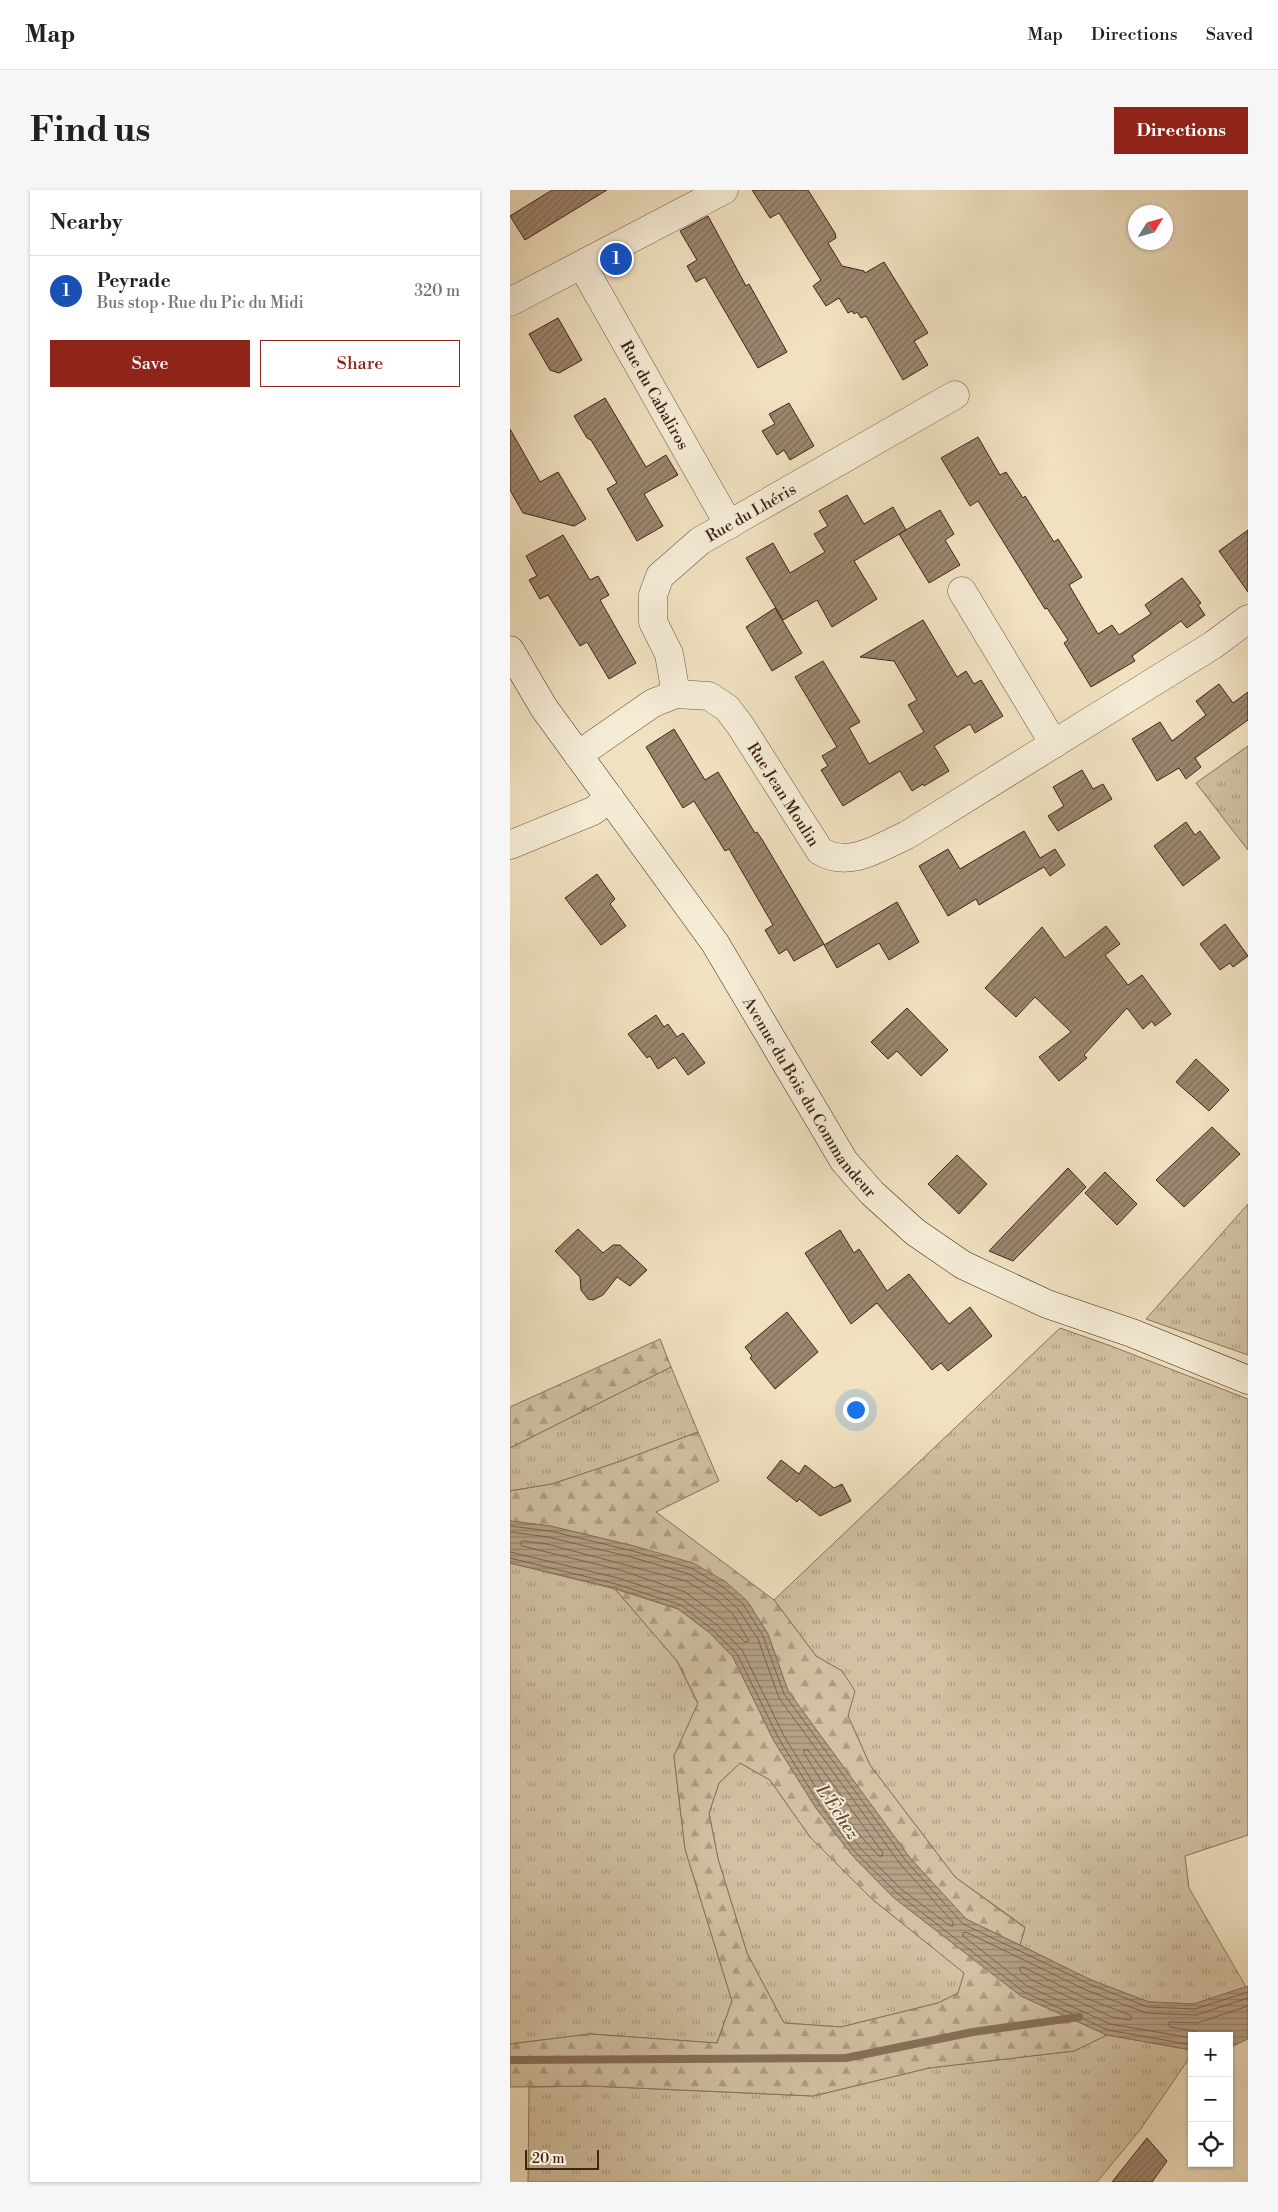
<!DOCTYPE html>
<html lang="en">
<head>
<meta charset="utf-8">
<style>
  :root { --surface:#fff; --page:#f6f6f6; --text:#202124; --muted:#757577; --line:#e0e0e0; --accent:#8f2418 }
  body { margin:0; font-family:"Libre Bodoni",serif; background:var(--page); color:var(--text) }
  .controls { position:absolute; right:15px; bottom:15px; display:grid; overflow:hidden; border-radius:0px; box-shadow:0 1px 4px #0004 }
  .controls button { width:45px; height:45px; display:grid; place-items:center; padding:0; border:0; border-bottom:1px solid var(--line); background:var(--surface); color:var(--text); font:25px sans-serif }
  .compass { position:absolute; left:618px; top:15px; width:45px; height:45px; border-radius:50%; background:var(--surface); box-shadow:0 1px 4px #0004; rotate:53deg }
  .scale { position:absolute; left:15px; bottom:12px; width:74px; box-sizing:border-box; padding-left:5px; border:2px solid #422417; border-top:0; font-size:14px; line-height:18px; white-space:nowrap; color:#422417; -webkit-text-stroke:4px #f5ecd6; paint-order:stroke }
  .you { position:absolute; left:345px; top:1219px; width:18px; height:18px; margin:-12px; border:4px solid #fff; border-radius:50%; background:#1a73e8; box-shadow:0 0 0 8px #1a73e833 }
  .badge { display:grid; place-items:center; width:32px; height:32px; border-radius:50%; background:var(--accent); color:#fff; font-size:16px; font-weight:700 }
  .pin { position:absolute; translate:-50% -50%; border:2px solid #fff; box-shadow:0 1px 5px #0006 }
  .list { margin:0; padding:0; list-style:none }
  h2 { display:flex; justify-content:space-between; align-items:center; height:65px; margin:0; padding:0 20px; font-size:21px }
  h2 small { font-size:16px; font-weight:400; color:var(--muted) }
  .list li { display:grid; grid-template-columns:32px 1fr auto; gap:15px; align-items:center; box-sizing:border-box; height:70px; padding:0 20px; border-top:1px solid var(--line) }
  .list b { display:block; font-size:19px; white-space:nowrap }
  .list p { margin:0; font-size:16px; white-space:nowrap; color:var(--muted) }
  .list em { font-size:16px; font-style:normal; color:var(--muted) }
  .actions { display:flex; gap:10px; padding:15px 20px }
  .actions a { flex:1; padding:11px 0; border:1px solid var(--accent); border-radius:0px; text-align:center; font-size:18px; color:var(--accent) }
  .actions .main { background:var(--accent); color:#fff }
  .icon { flex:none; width:28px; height:28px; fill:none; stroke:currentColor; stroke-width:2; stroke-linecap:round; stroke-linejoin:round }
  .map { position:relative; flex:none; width:738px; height:1992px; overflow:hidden; border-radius:0px }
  header { display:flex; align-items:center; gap:30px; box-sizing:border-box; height:70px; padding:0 25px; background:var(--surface); border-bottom:1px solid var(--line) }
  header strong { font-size:24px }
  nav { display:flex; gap:28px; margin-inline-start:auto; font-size:18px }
  .intro { display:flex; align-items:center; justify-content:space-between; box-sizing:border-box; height:120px; padding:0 30px }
  h1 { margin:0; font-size:35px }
  .button { padding:12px 22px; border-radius:0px; background:var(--accent); color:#fff; font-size:18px; font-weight:700 }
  main { display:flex; gap:30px; padding:0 30px }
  aside { flex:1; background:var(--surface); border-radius:0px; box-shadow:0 1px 4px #0004 }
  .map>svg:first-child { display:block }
  .grass { fill:url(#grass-tufts); stroke:#8a725d }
  .forest { fill:url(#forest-firs); stroke:#8a725d; fill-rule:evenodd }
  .water { fill:url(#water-rules); stroke:#876f5a }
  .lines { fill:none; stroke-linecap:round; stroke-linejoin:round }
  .shore { stroke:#7c624f; stroke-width:1 }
  .stream { stroke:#876f5a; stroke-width:8 }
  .building { fill:url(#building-hatch); stroke:#422417 }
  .street-casing { stroke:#6e5341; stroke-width:29 }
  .secondary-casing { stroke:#422417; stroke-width:29 }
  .street { stroke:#f5ecd6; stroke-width:28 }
  .secondary { stroke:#f5ecd6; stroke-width:28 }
  .labels { text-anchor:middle; stroke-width:4; stroke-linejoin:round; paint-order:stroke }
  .street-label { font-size:16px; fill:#422417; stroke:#f5ecd6 }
  .water-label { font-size:18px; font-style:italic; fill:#644a39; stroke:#f5ecd6 }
</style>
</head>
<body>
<header>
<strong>Map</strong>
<nav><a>Map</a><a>Directions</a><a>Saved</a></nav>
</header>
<div class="intro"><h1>Find us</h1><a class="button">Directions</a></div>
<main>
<aside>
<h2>Nearby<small></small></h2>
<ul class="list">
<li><span class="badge" style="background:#1a4fb4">1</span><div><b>Peyrade</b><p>Bus stop · Rue du Pic du Midi</p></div><em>320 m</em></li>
</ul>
<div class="actions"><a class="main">Save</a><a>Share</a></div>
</aside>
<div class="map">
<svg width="738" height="1992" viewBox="0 0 738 1992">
  <defs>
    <pattern id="grass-tufts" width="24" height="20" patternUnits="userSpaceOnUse" patternTransform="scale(1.25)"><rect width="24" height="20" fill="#d2c1a3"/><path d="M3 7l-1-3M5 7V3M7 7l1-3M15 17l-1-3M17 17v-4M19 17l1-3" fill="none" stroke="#ac9d84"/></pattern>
    <pattern id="forest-firs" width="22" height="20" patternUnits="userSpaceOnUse" patternTransform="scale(1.25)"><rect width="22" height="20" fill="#d2c1a3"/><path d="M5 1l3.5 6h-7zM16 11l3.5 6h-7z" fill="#ac9d84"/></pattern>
    <pattern id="water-rules" width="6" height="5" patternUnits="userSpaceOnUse" patternTransform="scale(1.25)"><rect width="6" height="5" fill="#b5a187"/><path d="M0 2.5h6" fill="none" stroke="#95836d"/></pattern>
    <pattern id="building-hatch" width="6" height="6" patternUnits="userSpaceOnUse" patternTransform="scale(1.25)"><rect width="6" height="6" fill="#9c866f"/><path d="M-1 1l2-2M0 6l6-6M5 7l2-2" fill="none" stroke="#816d5a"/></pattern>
  </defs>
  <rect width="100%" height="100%" fill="#f0e1c0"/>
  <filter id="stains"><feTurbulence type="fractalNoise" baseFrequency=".004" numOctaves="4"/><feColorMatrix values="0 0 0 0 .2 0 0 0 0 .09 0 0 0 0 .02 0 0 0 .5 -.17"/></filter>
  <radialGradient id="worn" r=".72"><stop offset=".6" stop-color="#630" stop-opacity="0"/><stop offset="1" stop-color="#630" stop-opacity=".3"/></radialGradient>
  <g class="grass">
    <polygon points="738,556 738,660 686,593"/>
    <polygon points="738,1014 738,1165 636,1129"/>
    <polygon points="550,1138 601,1156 738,1209 738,1645 675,1666 679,1698 736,1797 684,1814 639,1812 581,1790 510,1755 515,1737 445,1687 360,1575 338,1526 332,1481 306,1466 264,1410"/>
    <polygon points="161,1177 188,1242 111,1271 42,1294 0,1301 0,1258"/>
    <polygon points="0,1373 105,1399 167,1471 188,1514 164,1566 175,1659 222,1811 207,1853 80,1844 0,1854"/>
    <polygon points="230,1573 260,1590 300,1647 362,1709 455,1783 448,1803 428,1813 331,1837 274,1833 237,1763 208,1669 199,1623 209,1593"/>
    <polygon points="597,1845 682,1860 682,1864 630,1940 587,1992 18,1992 19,1897 81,1896 303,1906 419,1878 564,1861"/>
  </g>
  <g class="forest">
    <polygon points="150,1149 161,1177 0,1258 0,1217"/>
    <polygon points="188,1242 209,1291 146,1322 264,1410 306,1466 332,1481 345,1501 338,1526 360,1575 445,1687 515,1738 510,1755 456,1729 400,1668 278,1501 258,1444 237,1411 124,1356 40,1336 0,1331 0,1301 42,1294 111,1271"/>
    <path d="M105 1399 168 1419 200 1443 223 1467 264 1551 306 1618 342 1665 383 1707 511 1806 597 1845 564 1861 419 1878 303 1906 82 1896 0 1897V1854L80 1844 207 1853 222 1811 175 1659 164 1566 188 1513 167 1471ZM230 1573 260 1590 300 1647 362 1709 454 1783 448 1803 428 1813 331 1837 274 1833 237 1763 208 1669 199 1623 209 1593Z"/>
  </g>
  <polygon class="water" points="0,1331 40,1336 124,1356 183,1373 216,1392 237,1411 258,1444 278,1501 400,1668 456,1729 581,1790 639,1812 684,1814 738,1796 738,1849 719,1858 719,1846 682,1846 682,1860 597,1845 511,1806 383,1707 342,1665 306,1618 264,1551 223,1467 200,1443 169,1419 105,1398 0,1373"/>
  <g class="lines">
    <g class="shore">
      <polyline points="0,1336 40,1341 123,1361 181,1378 213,1397 233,1414 253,1446 274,1504 396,1671 453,1734 579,1794 638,1817 685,1819 738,1802"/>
      <polyline points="0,1342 38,1347 121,1367 179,1384 209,1402 228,1419 248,1449 269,1508 391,1675 443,1732 443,1736 440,1736 391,1699 350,1658 315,1612 274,1546 232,1460 207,1435 172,1409 108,1388 0,1362"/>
      <polygon points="13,1351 37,1354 176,1391 205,1408 222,1423 239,1451 235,1452 212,1429 175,1402 110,1380 12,1356 10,1353"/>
      <polyline points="0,1368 106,1394 171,1415 203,1440 227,1464 269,1549 310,1615 345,1662 387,1703 514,1802 598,1840 682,1855"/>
      <path d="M294 1560H298L373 1663 372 1666H369C339 1636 316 1599 294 1563Z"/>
      <polygon points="513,1777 573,1807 620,1825 622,1828 619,1830 602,1827 522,1790 510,1781 510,1778"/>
      <polyline points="694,1846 685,1841 660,1837 658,1833 660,1832 687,1833 738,1816"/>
      <polyline points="682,1848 600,1834 517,1796 453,1746 453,1743 456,1742 576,1800 636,1823 686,1825 738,1808"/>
    </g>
    <polyline class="stream" points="0,1870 336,1868 463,1842 569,1827"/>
  </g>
  <g class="building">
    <polygon points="42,0 97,0 15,50 0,26"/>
    <polygon points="242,0 298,0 325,43 326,48 318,53 332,76 354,81 355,83 374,72 418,143 404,151 418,175 393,190 356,126 351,128 347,122 344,124 342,121 338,123 329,108 316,116 303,96 311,90 269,23 260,28"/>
    <polygon points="198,26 236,96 239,94 277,162 248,178 195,87 186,92 177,76 187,70 170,41"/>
    <polygon points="48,128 72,170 49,183 40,180 19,144"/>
    <polygon points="95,208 136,277 156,265 168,285 134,304 153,336 127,351 97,299 107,293 81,250 77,248 64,226"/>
    <polygon points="279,213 304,256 280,270 274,260 267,265 252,241 265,234 259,224"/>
    <polygon points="0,239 30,292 48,282 76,329 64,336 13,323 0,300"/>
    <polygon points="468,247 490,285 496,282 513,308 515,306 544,352 548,349 572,387 559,395 588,444 602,435 609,445 641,424 635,415 672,388 691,413 688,415 695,425 677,438 671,431 622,466 625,471 581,497 554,453 558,450 537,418 535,419 468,311 460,316 431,268"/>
    <polygon points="337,305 354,334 383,317 396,340 344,371 367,409 322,437 307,410 273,430 236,368 263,353 280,383 315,362 304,344 318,336 309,321"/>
    <polygon points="430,320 444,344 435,350 450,375 419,393 389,344"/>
    <polygon points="738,340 738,402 709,361"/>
    <polygon points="53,345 80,390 88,386 99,405 90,410 126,473 99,489 77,452 70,456 38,405 30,409 19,390 27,386 16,366"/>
    <polygon points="265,418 292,463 262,481 236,437"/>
    <polygon points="413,430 447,487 456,481 464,494 471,490 493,526 465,543 460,534 424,556 439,581 414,596 413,594 402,601 390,581 333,616 311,580 318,576 312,566 327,557 285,487 313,471 350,532 339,538 359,574 414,542 398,515 407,510 384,471 350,467"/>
    <polygon points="709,494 723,513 738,502 738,530 685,568 691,577 676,589 669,578 647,591 622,549 650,532 662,551 696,525 686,511"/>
    <polygon points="164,539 195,590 208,582 245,643 247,642 253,651 314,754 284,771 277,759 269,764 255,740 263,735 219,659 215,661 184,611 173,618 136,557"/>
    <polygon points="572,580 583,599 593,594 602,609 548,641 538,626 554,616 543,597"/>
    <polygon points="676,632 685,645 690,641 710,668 673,696 644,656"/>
    <polygon points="514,641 530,668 545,659 555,675 540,686 534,677 469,715 466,709 438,726 409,676 438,659 450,679"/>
    <polygon points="87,684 105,709 100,714 116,736 91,755 55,708"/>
    <polygon points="387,712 409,752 379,770 369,753 327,778 314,755"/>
    <polygon points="715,734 738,766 723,777 720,773 710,780 690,754"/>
    <polygon points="596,736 610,754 595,765 618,795 632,785 661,824 645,836 642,831 633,839 617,818 574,865 577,868 549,891 529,867 561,842 525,807 506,827 475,798 532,737 555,768"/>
    <polygon points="397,818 438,860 411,886 387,861 378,869 361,852"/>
    <polygon points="146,825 154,837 158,834 167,847 173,843 195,873 178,885 165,867 148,879 140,866 137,868 118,844"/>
    <polygon points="686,869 719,900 699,921 666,892"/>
    <polygon points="702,937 730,964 674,1017 646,990"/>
    <polygon points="447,965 477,994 449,1024 418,994"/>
    <polygon points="558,978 576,997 503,1071 479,1061"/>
    <polygon points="595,982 627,1014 607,1035 575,1003"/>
    <polygon points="68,1039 93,1063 103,1055 110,1055 137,1080 120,1096 107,1087 93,1105 83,1110 78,1109 71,1100 70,1087 45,1061"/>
    <polygon points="330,1040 344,1063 349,1059 377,1101 399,1084 439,1134 460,1117 482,1146 438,1181 431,1173 422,1180 367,1113 341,1134 295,1063"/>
    <polygon points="277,1122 308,1162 265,1199 240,1168 242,1166 235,1157"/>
    <polygon points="271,1270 289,1284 295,1275 324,1298 332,1294 341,1311 310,1326 289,1309 287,1312 257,1288"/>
    <polygon points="637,1948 657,1971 642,1992 602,1992"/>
  </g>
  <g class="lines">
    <defs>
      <g id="street">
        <path id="s1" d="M72 75 219 335"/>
        <polyline points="0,112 214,0"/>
        <polyline points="452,401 544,554"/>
        <path id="s2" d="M166 504 159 464 143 432V405L150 386 190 351 445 205"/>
        <path id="s3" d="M68 565 143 513 166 504 199 506 217 518 230 535 310 661C339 679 370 657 397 645L703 455 738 429"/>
        <polyline points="0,655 83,621 100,608"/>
      </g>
      <g id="secondary">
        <path id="s4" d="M0 460 34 518 205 753 334 971 362 1003 405 1042 453 1075 537 1114 622 1143 738 1190"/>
      </g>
    </defs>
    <use href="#street" class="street-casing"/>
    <use href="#secondary" class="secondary-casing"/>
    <use href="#street" class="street"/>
    <use href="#secondary" class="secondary"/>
  </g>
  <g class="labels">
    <g class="street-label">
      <text dy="6" stroke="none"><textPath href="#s1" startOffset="149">Rue du Cabaliros</textPath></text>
      <text dy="6" stroke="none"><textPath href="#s2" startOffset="235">Rue du Lhéris</textPath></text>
      <text dy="6" stroke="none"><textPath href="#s3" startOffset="274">Rue Jean Moulin</textPath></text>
      <text dy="6" stroke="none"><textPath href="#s4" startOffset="539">Avenue du Bois du Commandeur</textPath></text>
    </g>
    <g class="water-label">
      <text transform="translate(328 1622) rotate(56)" y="6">L'Échez</text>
    </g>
  </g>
  <rect width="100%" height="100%" filter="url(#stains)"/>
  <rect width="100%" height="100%" fill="url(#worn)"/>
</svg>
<div class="controls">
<button>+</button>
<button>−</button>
<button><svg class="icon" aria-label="locate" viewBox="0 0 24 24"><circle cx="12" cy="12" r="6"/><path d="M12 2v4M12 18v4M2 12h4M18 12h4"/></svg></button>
</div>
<svg class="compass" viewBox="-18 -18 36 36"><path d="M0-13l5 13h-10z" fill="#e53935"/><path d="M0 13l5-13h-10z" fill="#757577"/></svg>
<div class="scale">20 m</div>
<div class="you"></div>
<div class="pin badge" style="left:106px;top:69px;background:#1a4fb4">1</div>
</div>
</main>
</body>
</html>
